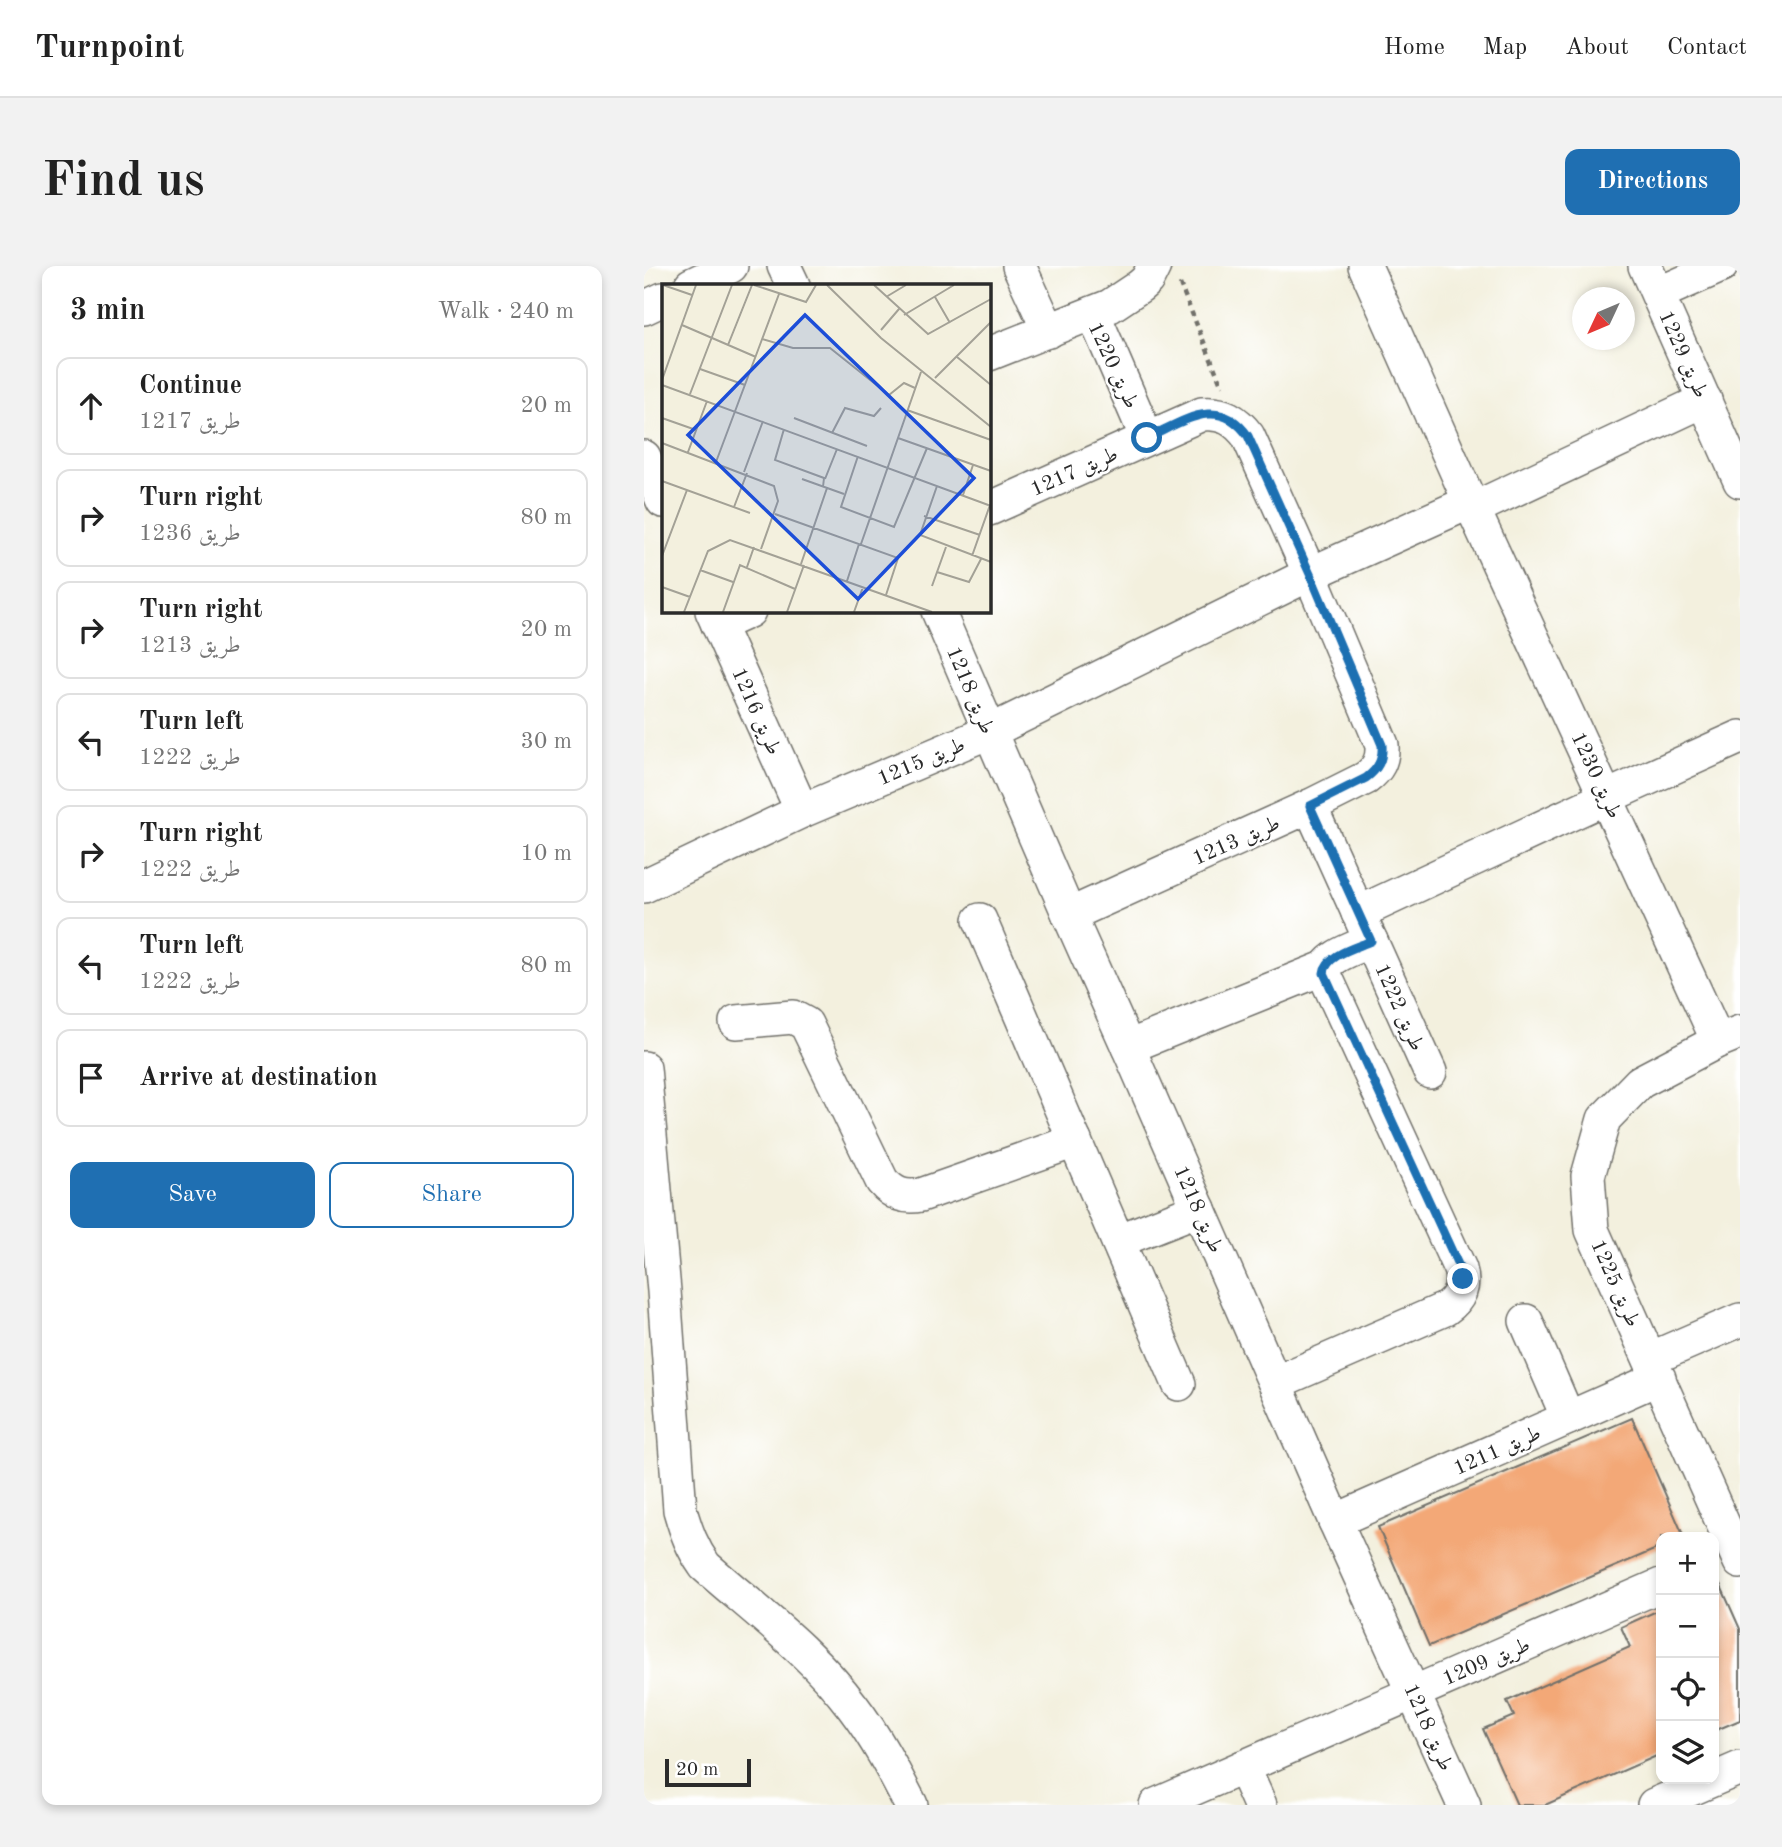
<!DOCTYPE html>
<html lang="en">
<head>
<meta charset="utf-8">
<style>
  :root { --surface:#fff; --page:#f2f2f2; --text:#222; --muted:#767676; --line:#e0e0e0; --accent:#1f6fb2 }
  body { margin:0; font-family:"Old Standard TT",Amiri,serif; background:var(--page); color:var(--text) }
  .controls { position:absolute; right:21px; bottom:21px; display:grid; overflow:hidden; border-radius:14px; box-shadow:0 4px 10px #0003 }
  .controls button { width:63px; height:63px; display:grid; place-items:center; padding:0; border:0; border-bottom:2px solid var(--line); background:var(--surface); color:var(--text); font:35px sans-serif }
  .compass { position:absolute; left:928px; top:21px; width:63px; height:63px; border-radius:50%; background:var(--surface); box-shadow:0 4px 10px #0003; rotate:226deg }
  .scale { position:absolute; left:21px; bottom:18px; width:86px; box-sizing:border-box; padding-left:7px; border:4px solid #2b2b2b; border-top:0; font-size:19px; line-height:24px; white-space:nowrap; color:#2b2b2b; -webkit-text-stroke:5px #fff; paint-order:stroke }
  .stop { position:absolute; width:21px; height:21px; margin:-16px; border:5px solid #1f6fb2; border-radius:50%; background:#fff }
  .stop.end { background:#1f6fb2; border-color:#fff; box-shadow:0 2px 7px #0008 }
  .list { margin:0; padding:0; list-style:none }
  h2 { display:flex; justify-content:space-between; align-items:center; height:91px; margin:0; padding:0 28px; font-size:30px }
  h2 small { font-size:23px; font-weight:400; color:var(--muted) }
  .list li { display:grid; grid-template-columns:46px 1fr auto; gap:21px; align-items:center; box-sizing:border-box; height:98px; margin:0 14px 14px; padding:0 14px; border:2px solid var(--line); border-radius:14px }
  .list b { display:block; font-size:26px; white-space:nowrap }
  .list p { margin:0; font-size:23px; white-space:nowrap; color:var(--muted) }
  .list em { font-size:23px; font-style:normal; color:var(--muted) }
  .actions { display:flex; gap:14px; padding:21px 28px }
  .actions a { flex:1; padding:16px 0; border:2px solid var(--accent); border-radius:14px; text-align:center; font-size:24px; color:var(--accent) }
  .actions .main { background:var(--accent); color:#fff }
  .icon { flex:none; width:38px; height:38px; fill:none; stroke:currentColor; stroke-width:2; stroke-linecap:round; stroke-linejoin:round }
  .map { position:relative; flex:none; width:1096px; height:1539px; overflow:hidden; border-radius:14px }
  header { display:flex; align-items:center; gap:42px; box-sizing:border-box; height:98px; padding:0 35px; background:var(--surface); border-bottom:2px solid var(--line) }
  header strong { font-size:33px }
  nav { display:flex; gap:38px; margin-inline-start:auto; font-size:24px }
  .intro { display:flex; align-items:center; justify-content:space-between; box-sizing:border-box; height:168px; padding:0 42px }
  h1 { margin:0; font-size:49px }
  .button { padding:18px 32px; border-radius:14px; background:var(--accent); color:#fff; font-size:24px; font-weight:700 }
  main { display:flex; gap:42px; padding:0 42px }
  aside { flex:1; background:var(--surface); border-radius:14px; box-shadow:0 4px 10px #0003 }
  .map>svg:first-child { display:block }
  .building { fill:#f3a877 }
  .lines { fill:none; stroke-linecap:round; stroke-linejoin:round }
  .street-casing { stroke:#71706a; stroke-width:36 }
  .path { stroke:#71706a; stroke-width:4.5; stroke-dasharray:5 5; stroke-linecap:butt }
  .street { stroke:#fff; stroke-width:33 }
  .route { stroke:#1f6fb2; stroke-width:9 }
  .labels { text-anchor:middle; stroke-width:5; stroke-linejoin:round; paint-order:stroke }
  .street-label { font-size:21px; fill:#2b2b2b; stroke:#fff }
  .inset-road { fill:none; stroke:#a3a196; stroke-width:2 }
  .view { fill:#1d4ed8; fill-opacity:0.15; stroke:#1d4ed8; stroke-width:3.5 }
  .inset-edge { fill:none; stroke:#2b2b2b; stroke-width:3.5 }
</style>
</head>
<body>
<header>
<strong>Turnpoint</strong>
<nav><a>Home</a><a>Map</a><a>About</a><a>Contact</a></nav>
</header>
<div class="intro"><h1>Find us</h1><a class="button">Directions</a></div>
<main>
<aside>
<h2>3 min<small>Walk · 240 m</small></h2>
<ul class="list">
<li><svg class="icon" aria-label="ahead" viewBox="0 0 24 24"><path d="M12 20V5M6 11l6-6 6 6"/></svg><div><b>Continue</b><p>طريق 1217</p></div><em>20 m</em></li>
<li><svg class="icon" aria-label="right" viewBox="0 0 24 24"><path d="M7 20v-9h11M14 6l5 5-5 5"/></svg><div><b>Turn right</b><p>طريق 1236</p></div><em>80 m</em></li>
<li><svg class="icon" aria-label="right" viewBox="0 0 24 24"><path d="M7 20v-9h11M14 6l5 5-5 5"/></svg><div><b>Turn right</b><p>طريق 1213</p></div><em>20 m</em></li>
<li><svg class="icon" aria-label="left" viewBox="0 0 24 24"><path d="M17 20v-9H6M10 6l-5 5 5 5"/></svg><div><b>Turn left</b><p>طريق 1222</p></div><em>30 m</em></li>
<li><svg class="icon" aria-label="right" viewBox="0 0 24 24"><path d="M7 20v-9h11M14 6l5 5-5 5"/></svg><div><b>Turn right</b><p>طريق 1222</p></div><em>10 m</em></li>
<li><svg class="icon" aria-label="left" viewBox="0 0 24 24"><path d="M17 20v-9H6M10 6l-5 5 5 5"/></svg><div><b>Turn left</b><p>طريق 1222</p></div><em>80 m</em></li>
<li><svg class="icon" aria-label="arrive" viewBox="0 0 24 24"><path d="M6 21V4h12l-3 4 3 4H6"/></svg><div><b>Arrive at destination</b></div></li>
</ul>
<div class="actions"><a class="main">Save</a><a>Share</a></div>
</aside>
<div class="map">
<svg width="1096" height="1539" viewBox="0 0 1096 1539">
  <rect width="100%" height="100%" fill="#fff"/>
  <filter id="ink" filterUnits="userSpaceOnUse"><feTurbulence type="fractalNoise" baseFrequency=".0143" numOctaves="2"/><feDisplacementMap in="SourceGraphic" scale="14" xChannelSelector="R" yChannelSelector="G"/><feConvolveMatrix kernelMatrix="1 2 1 2 8 2 1 2 1" color-interpolation-filters="sRGB"/></filter>
  <filter id="wash" filterUnits="userSpaceOnUse"><feTurbulence type="fractalNoise" baseFrequency=".00686" numOctaves="4" result="noise"/><feDisplacementMap in="SourceGraphic" scale="28" xChannelSelector="R" yChannelSelector="G"/><feGaussianBlur stdDeviation="1.57" result="paint"/><feColorMatrix in="noise" values="0 0 0 0 0 0 0 0 0 0 0 0 0 0 0 0 0 1.4 0 .05"/><feComposite in="paint" operator="in"/></filter>
  <g filter="url(#wash)">
    <rect width="100%" height="100%" fill="#f3f0de"/>
    <g id="blocks">
      <g class="building">
        <polygon points="988,1152 1040,1271 1017,1271 1017,1281 785,1380 734,1261"/>
        <polygon points="1076,1318 1096,1363 1096,1454 1070,1465 1070,1320"/>
        <polygon points="1017,1343 1017,1488 901,1539 873,1539 839,1463 870,1450 863,1435 986,1381 977,1361"/>
      </g>
    </g>
  </g>
  <g filter="url(#ink)">
    <use href="#blocks" fill-opacity="0" stroke="#71706a" stroke-width="2"/>
    <g class="lines">
      <defs>
        <g id="street">
          <polyline points="140,0 149,19"/>
          <polyline points="375,0 405,65"/>
          <polyline points="721,0 826,236 1074,775"/>
          <polyline points="1001,0 1096,215"/>
          <polyline points="47,19 87,0"/>
          <polyline points="1014,28 1077,0"/>
          <polyline points="0,42 19,33"/>
          <polyline points="449,47 503,172"/>
          <polyline points="345,88 466,40 496,20 503,14 510,0"/>
          <polyline points="0,191 19,235"/>
          <path d="M345 243 558 148C579 146 592 154 604 170L666 308 738 479C739 494 734 503 722 512L666 540 425 649"/>
          <polyline points="829,243 1061,134"/>
          <polyline points="68,345 158,545"/>
          <polyline points="294,345 425,649 484,781 691,1255 820,1539"/>
          <polyline points="74,359 105,345"/>
          <polyline points="666,540 786,806"/>
          <polyline points="0,620 158,545 345,466 666,308 826,236"/>
          <polyline points="714,647 963,531 1096,471"/>
          <polyline points="336,654 535,1118"/>
          <path d="M92 756 149 751 162 758 238 915C249 928 260 932 277 929L431 875"/>
          <polyline points="1096,766 1074,775 996,816 960,853 944,910 948,964 1096,1296"/>
          <polyline points="484,781 680,702"/>
          <path d="M0 802 20 1025 36 1244C42 1265 48 1282 61 1300 112 1345 169 1387 209 1441 232 1471 250 1506 267 1539"/>
          <polyline points="474,975 555,943"/>
          <polyline points="882,1055 924,1152"/>
          <polyline points="1006,1093 1096,1054"/>
          <path d="M631 1117 801 1043C816 1033 821 1020 816 1003L680 707C682 690 712 682 727 675"/>
          <polyline points="691,1255 1015,1112"/>
          <polyline points="599,1501 616,1539"/>
          <polyline points="512,1539 1017,1319"/>
          <polyline points="1010,1539 1096,1502"/>
        </g>
      </defs>
      <use href="#street" class="street-casing"/>
      <polyline class="path" points="536,18 578,120"/>
      <use href="#street" class="street"/>
    </g>
  </g>
  <g class="lines" filter="url(#ink)">
    <path class="route" d="M503 172C539 156 575 128 604 170L666 308 738 479C739 494 734 503 722 512L666 540 727 675C711 682 682 689 680 707L816 1003 819 1013"/>
  </g>
  <g class="labels">
    <g class="street-label">
      <text transform="translate(1040 88) rotate(66)" y="7">طريق 1229</text>
      <text transform="translate(470 99) rotate(65)" y="7">طريق 1220</text>
      <text transform="translate(430 205) rotate(-24)" y="7">طريق 1217</text>
      <text transform="translate(327 424) rotate(67)" y="7">طريق 1218</text>
      <text transform="translate(113 445) rotate(66)" y="7">طريق 1216</text>
      <text transform="translate(277 495) rotate(-23)" y="7">طريق 1215</text>
      <text transform="translate(953 509) rotate(65)" y="7">طريق 1230</text>
      <text transform="translate(592 574) rotate(-24)" y="7">طريق 1213</text>
      <text transform="translate(756 741) rotate(66)" y="7">طريق 1222</text>
      <text transform="translate(555 943) rotate(66)" y="7">طريق 1218</text>
      <text transform="translate(972 1017) rotate(66)" y="7">طريق 1225</text>
      <text transform="translate(853 1184) rotate(-24)" y="7">طريق 1211</text>
      <text transform="translate(842 1395) rotate(-23)" y="7">طريق 1209</text>
      <text transform="translate(785 1461) rotate(66)" y="7">طريق 1218</text>
    </g>
  </g>
  <g transform="translate(18 18)">
    <rect width="329" height="329" fill="#f3f0de"/>
    <path class="inset-road" d="M1 1 30 11M92 1 144 18 154 1M165 1 219 54 329 143M212 1 266 50 329 15M224 13 244 1M273 13 288 39M242 31 292 1M20 41 94 73M219 46 237 25M100 55 131 64H168L227 111 242 99 253 104M66 61 90 1M295 73 329 101M38 85 83 101M273 94 329 38M0 96 34 1M0 101 329 222M28 110 70 1M245 126 329 156M0 134 34 146M132 134 205 162M122 145 113 176 162 194 161 203M170 149 183 124 212 132 219 124M236 154 329 187M0 159 112 202 116 217 99 265M26 168 45 117M196 172 179 223 232 243 265 164M54 178 117 10M82 188 101 137M140 195 182 210M163 195 175 165M0 197 88 229M275 202 258 251 329 278M301 211 311 181M72 223 85 189M113 230 236 274 224 311M262 232 318 251M199 260 259 88M0 272 25 206M310 272 328 221M139 280 165 204M85 283 92 263M38 286 71 298M275 288 307 298 319 275M185 297 197 260M270 302 284 263M0 303 28 313M22 328 46 267 68 256 270 328M61 328 78 281 133 305M125 328 142 281M192 328 201 303"/>
    <path class="view" d="M143 31 312 194 196 315 26 151Z"/>
    <rect width="329" height="329" class="inset-edge"/>
  </g>
</svg>
<div class="controls">
<button>+</button>
<button>−</button>
<button><svg class="icon" aria-label="locate" viewBox="0 0 24 24"><circle cx="12" cy="12" r="6"/><path d="M12 2v4M12 18v4M2 12h4M18 12h4"/></svg></button>
<button><svg class="icon" aria-label="layers" viewBox="0 0 24 24"><path d="M12 4l9 5-9 5-9-5zM3 14l9 5 9-5"/></svg></button>
</div>
<svg class="compass" viewBox="-18 -18 36 36"><path d="M0-13l5 13h-10z" fill="#e53935"/><path d="M0 13l5-13h-10z" fill="#767676"/></svg>
<div class="scale">20 m</div>
<div class="stop" style="left:503px;top:172px"></div>
<div class="stop end" style="left:819px;top:1013px"></div>
</div>
</main>
</body>
</html>
